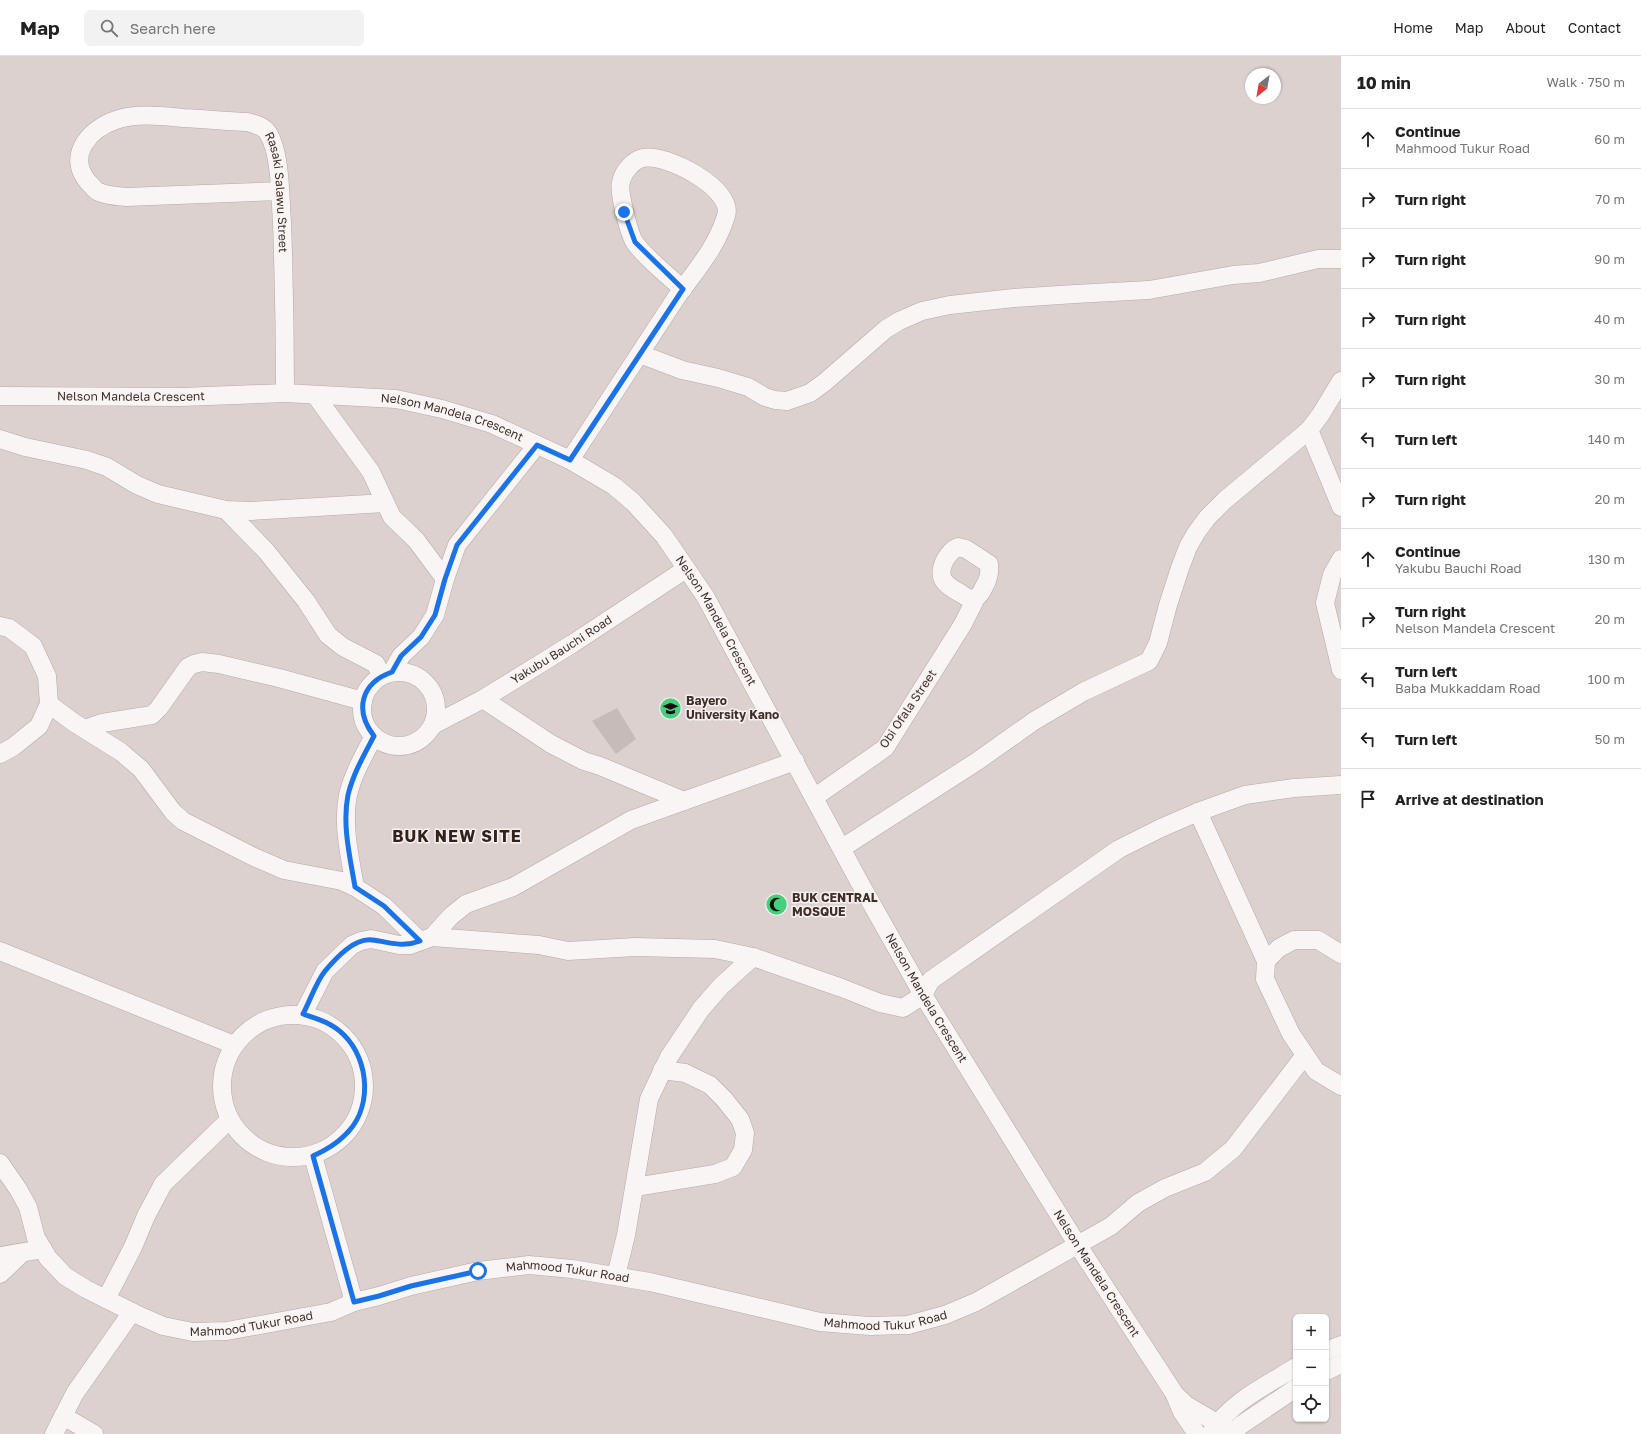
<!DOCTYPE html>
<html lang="en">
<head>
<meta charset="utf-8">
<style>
  :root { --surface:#fff; --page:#f2f2f2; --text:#222; --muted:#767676; --line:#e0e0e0 }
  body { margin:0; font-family:"Golos Text",sans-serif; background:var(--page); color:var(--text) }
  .controls { position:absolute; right:12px; bottom:12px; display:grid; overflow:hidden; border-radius:6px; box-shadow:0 1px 3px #0004 }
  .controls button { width:36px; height:36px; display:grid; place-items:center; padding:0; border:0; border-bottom:1px solid var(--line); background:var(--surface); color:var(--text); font:20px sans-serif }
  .compass { position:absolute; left:1245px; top:12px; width:36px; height:36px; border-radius:50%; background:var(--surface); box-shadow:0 1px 3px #0004; rotate:211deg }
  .stop { position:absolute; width:12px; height:12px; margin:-9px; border:3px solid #1a73e8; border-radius:50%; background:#fff }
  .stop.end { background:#1a73e8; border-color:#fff; box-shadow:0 1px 4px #0008 }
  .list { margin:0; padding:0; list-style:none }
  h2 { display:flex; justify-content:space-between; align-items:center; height:52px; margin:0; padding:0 16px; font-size:17px }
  h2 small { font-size:13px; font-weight:400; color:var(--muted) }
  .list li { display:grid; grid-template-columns:26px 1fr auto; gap:12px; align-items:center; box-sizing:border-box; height:60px; padding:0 16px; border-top:1px solid var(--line) }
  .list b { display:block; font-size:15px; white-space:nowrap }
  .list p { margin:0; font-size:13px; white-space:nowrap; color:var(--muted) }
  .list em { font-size:13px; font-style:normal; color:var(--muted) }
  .icon { flex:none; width:22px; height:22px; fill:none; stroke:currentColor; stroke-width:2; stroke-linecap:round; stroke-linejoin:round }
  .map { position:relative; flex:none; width:1341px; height:1378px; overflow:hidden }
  header { display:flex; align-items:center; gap:24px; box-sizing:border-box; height:56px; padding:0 20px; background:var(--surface); border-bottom:1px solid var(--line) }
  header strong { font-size:19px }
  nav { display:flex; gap:22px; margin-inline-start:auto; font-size:14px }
  .search { width:280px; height:36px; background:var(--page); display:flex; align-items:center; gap:10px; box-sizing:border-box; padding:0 14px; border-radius:6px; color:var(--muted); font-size:15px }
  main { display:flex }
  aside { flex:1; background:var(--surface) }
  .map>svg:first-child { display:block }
  .built { fill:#dcd1cf; fill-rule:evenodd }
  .building { fill:#c7bbb9 }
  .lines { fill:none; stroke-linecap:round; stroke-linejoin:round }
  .minor-casing { stroke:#b4a9a6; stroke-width:19 }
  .minor { stroke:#f8f5f4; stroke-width:18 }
  .route { stroke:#1a73e8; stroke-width:5 }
  .labels { text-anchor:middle; stroke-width:3; stroke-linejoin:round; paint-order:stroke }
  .street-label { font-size:12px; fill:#422e29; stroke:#f7f2f1 }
  .poi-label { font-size:12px; font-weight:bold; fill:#422e29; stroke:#f7f2f1; text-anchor:start }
  .district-label { font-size:16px; font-weight:bold; letter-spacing:1px; fill:#33211b; stroke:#f7f2f1 }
</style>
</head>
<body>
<header>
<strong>Map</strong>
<div class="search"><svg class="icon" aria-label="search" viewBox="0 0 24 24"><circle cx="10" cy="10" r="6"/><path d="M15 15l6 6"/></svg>Search here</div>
<nav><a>Home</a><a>Map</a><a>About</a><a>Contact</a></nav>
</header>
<main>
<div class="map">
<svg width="1341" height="1378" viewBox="0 0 1341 1378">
  <rect width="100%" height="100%" fill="#eae3e1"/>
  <path class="built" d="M0 0H1341V1378H0ZM1251 18H1275V42H1251ZM1296 1261H1326V1363H1296Z"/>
  <polygon class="building" points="617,652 636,683 616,698 592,665"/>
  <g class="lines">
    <defs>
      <g id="minor">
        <path id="s1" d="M280 135 126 141C117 140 108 140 99 136 95 135 92 129 88 126 66 100 89 73 116 64 137 57 161 60 183 62 204 63 225 65 247 66 254 68 264 70 268 77 281 97 280 142 282 166 284 224 285 280 285 337"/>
        <polyline points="640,298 682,314 718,322 748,331 765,341 775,344 787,345 810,337 825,326 886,273 899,265 922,255 950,249 1014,242 1075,238 1149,234 1233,219 1259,217 1318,203 1341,203"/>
        <polyline points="315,339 371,416 392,461 416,484 445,523"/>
        <path id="s2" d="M0 340 182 341 285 337 396 343 442 353 492 368 570 404 614 430 633 446 664 480 705 540 861 829 923 939 1077 1188 1174 1337 1182 1356 1197 1378"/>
        <polyline points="1309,374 1341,451"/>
        <polyline points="0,383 25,391 87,404 107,411 137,429 158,438 226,454 251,455 385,447"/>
        <path d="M570 404C605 350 641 296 676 242 695 215 716 193 726 160 735 133 666 97 643 102 633 104 623 116 621 126 618 135 629 178 635 187 646 202 668 220 683 233"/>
        <polyline points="226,454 266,495 306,545 328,579 343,591 376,608 381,620"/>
        <path d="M958 491 966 493 989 508C990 517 989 523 984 531 982 535 979 541 974 542 969 544 965 540 960 537 945 529 936 522 945 504 949 498 951 494 958 491Z"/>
        <polyline points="1341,503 1332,519 1325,547 1341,614"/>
        <polyline points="0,570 9,572 33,590 47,620 49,648 39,670 13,691 0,698"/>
        <circle cx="399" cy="653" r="37"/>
        <polyline points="392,616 401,600 421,581 435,559 445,523 457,489 537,389"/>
        <polyline points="483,643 551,688 584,705 600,710 684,745"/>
        <polyline points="49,648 73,666 121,696 141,713 173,756 183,765 254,801 284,814 342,825 355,831 384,850 420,885"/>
        <path id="s3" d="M433 669 483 643 572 588 686 513"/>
        <polyline points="85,673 102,667 152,659 159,652 188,611 194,608 202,606 219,608 279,622 363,645"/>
        <polyline points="815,741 885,692 963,568 976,542"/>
        <polyline points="1198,756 1266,905 1265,923 1291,978 1316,1015 1341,1030"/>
        <polyline points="842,792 976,706 1034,665 1083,636 1149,605 1158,587 1168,549 1180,512 1188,491 1196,477 1207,462 1225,444 1309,374 1321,358 1341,325"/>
        <path d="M355 831C350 801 342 769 348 739 353 718 364 699 374 680"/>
        <polyline points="432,881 451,860 466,848 513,831 631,764 795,705"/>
        <polyline points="0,895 234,989"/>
        <polyline points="1266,905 1279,892 1294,884 1318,884 1341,898"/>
        <polyline points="303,958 325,915 352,889 361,885 371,883 399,889 410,889 432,881 539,889 568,895 635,891 715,893 753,901 842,932 880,947 903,952 923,939 931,924 1119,793 1161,772 1198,756 1245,739 1294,732 1341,729"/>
        <circle cx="293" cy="1030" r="71"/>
        <polyline points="313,1100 354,1246"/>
        <path id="s4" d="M0 1107 18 1133 28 1151 36 1182 48 1202 65 1220 86 1233 138 1259 163 1270 193 1276 227 1275 331 1256 354 1246 379 1240 411 1230 478 1215 529 1209 572 1213 650 1226 820 1266 869 1270 908 1269 945 1259 976 1246 1111 1170 1138 1147 1165 1132 1205 1116 1233 1093 1305 999"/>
        <polyline points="635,1131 715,1118 733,1111 743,1094 745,1077 740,1063 724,1043 710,1029 685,1017 662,1014"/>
        <polyline points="0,1200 43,1193"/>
        <polyline points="0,1218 21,1198"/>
        <polyline points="616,1220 626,1179 649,1043 669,1001 701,953 721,930 753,901"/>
        <polyline points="106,1243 133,1191 146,1160 163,1128 230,1063"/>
        <polyline points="1326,1295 1341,1289"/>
        <polyline points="1326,1315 1341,1308"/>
        <polyline points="1178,1341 1186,1349 1227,1373"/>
        <polyline points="63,1360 94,1378"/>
        <polyline points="54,1378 75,1337 132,1256"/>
        <path d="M1210 1378C1230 1346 1265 1330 1296 1311"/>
        <polyline points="1232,1378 1241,1369 1296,1332"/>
      </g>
    </defs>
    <use href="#minor" class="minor-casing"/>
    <use href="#minor" class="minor"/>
  </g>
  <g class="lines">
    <path class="route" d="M478 1215 411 1230 379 1240 354 1246 313 1100C324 1095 335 1089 344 1080 373 1054 370 1005 344 979 332 967 318 963 303 958 310 945 316 926 325 915 336 902 354 882 372 884 390 886 402 892 420 885L384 850 355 831C350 801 342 769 348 739 353 718 364 699 374 680 354 654 361 627 392 616L401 600 421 581 435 559 445 523 457 489 537 389 570 404 683 233 635 186 624 156"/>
  </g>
  <defs>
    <symbol id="university-disc" viewBox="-11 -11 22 22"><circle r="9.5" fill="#46d07d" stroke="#f7f2f1"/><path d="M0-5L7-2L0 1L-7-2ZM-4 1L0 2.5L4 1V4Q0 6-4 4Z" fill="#111"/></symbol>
    <symbol id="mosque-disc" viewBox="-11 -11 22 22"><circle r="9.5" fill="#46d07d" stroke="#f7f2f1"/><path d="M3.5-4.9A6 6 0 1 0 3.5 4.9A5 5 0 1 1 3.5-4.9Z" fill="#111"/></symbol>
  </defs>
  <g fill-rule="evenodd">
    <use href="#university-disc" x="658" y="640" width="25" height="25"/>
    <use href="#mosque-disc" x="764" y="836" width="25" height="25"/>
  </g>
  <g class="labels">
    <g class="street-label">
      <text dy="4" stroke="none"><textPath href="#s1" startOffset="495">Rasaki Salawu Street</textPath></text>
      <text dy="4" stroke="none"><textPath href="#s2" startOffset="131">Nelson Mandela Crescent</textPath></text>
      <text dy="4" stroke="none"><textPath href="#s2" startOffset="455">Nelson Mandela Crescent</textPath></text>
      <text dy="4" stroke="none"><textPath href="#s2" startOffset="803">Nelson Mandela Crescent</textPath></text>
      <text dy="4" stroke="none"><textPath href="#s3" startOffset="149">Yakubu Bauchi Road</textPath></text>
      <text transform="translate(908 653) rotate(-56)" y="4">Obi Ofala Street</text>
      <text dy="4" stroke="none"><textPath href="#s2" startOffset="1235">Nelson Mandela Crescent</textPath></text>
      <text dy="4" stroke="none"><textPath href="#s2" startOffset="1559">Nelson Mandela Crescent</textPath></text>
      <text dy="4" stroke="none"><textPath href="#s4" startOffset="656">Mahmood Tukur Road</textPath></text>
      <text dy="4" stroke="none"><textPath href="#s4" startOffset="980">Mahmood Tukur Road</textPath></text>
      <text dy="4" stroke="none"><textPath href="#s4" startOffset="332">Mahmood Tukur Road</textPath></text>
    </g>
    <g class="poi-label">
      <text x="686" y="649">Bayero<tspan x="686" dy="14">University Kano</tspan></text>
      <text x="792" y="846">BUK CENTRAL<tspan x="792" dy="14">MOSQUE</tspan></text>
    </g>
    <g class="district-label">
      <text x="457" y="786">BUK NEW SITE</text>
    </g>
  </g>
</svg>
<div class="controls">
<button>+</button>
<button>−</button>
<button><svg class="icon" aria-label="locate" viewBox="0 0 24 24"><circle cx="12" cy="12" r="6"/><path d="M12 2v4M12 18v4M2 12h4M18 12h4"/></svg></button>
</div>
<svg class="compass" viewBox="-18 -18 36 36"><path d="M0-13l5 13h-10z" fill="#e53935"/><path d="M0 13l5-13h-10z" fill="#767676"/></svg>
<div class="stop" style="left:478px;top:1215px"></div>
<div class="stop end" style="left:624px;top:156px"></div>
</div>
<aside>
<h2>10 min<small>Walk · 750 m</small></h2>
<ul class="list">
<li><svg class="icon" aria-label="ahead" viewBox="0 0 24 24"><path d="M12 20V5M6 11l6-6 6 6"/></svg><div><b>Continue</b><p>Mahmood Tukur Road</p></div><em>60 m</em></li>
<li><svg class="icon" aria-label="right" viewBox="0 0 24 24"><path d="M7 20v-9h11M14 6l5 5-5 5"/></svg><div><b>Turn right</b></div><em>70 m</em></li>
<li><svg class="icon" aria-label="right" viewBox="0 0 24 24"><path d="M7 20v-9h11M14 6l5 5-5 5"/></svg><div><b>Turn right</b></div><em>90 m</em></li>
<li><svg class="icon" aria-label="right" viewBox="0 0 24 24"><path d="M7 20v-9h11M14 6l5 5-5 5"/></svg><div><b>Turn right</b></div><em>40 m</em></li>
<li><svg class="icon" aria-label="right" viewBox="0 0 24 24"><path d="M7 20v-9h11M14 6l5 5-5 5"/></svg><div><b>Turn right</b></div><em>30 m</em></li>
<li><svg class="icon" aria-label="left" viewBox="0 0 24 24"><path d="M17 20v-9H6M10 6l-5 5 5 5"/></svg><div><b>Turn left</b></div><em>140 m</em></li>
<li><svg class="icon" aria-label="right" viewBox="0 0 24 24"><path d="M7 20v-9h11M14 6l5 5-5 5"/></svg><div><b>Turn right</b></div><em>20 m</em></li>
<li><svg class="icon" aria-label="ahead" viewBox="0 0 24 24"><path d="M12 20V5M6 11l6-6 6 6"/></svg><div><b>Continue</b><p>Yakubu Bauchi Road</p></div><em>130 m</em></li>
<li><svg class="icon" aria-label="right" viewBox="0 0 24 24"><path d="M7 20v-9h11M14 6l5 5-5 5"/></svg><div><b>Turn right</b><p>Nelson Mandela Crescent</p></div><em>20 m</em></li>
<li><svg class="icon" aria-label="left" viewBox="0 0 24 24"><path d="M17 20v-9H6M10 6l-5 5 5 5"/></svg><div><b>Turn left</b><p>Baba Mukkaddam Road</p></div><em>100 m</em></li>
<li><svg class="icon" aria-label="left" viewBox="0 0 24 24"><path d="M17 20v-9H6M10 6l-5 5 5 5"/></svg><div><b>Turn left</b></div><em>50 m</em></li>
<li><svg class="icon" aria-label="arrive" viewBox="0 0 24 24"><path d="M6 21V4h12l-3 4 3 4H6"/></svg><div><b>Arrive at destination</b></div></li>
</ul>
</aside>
</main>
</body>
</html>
